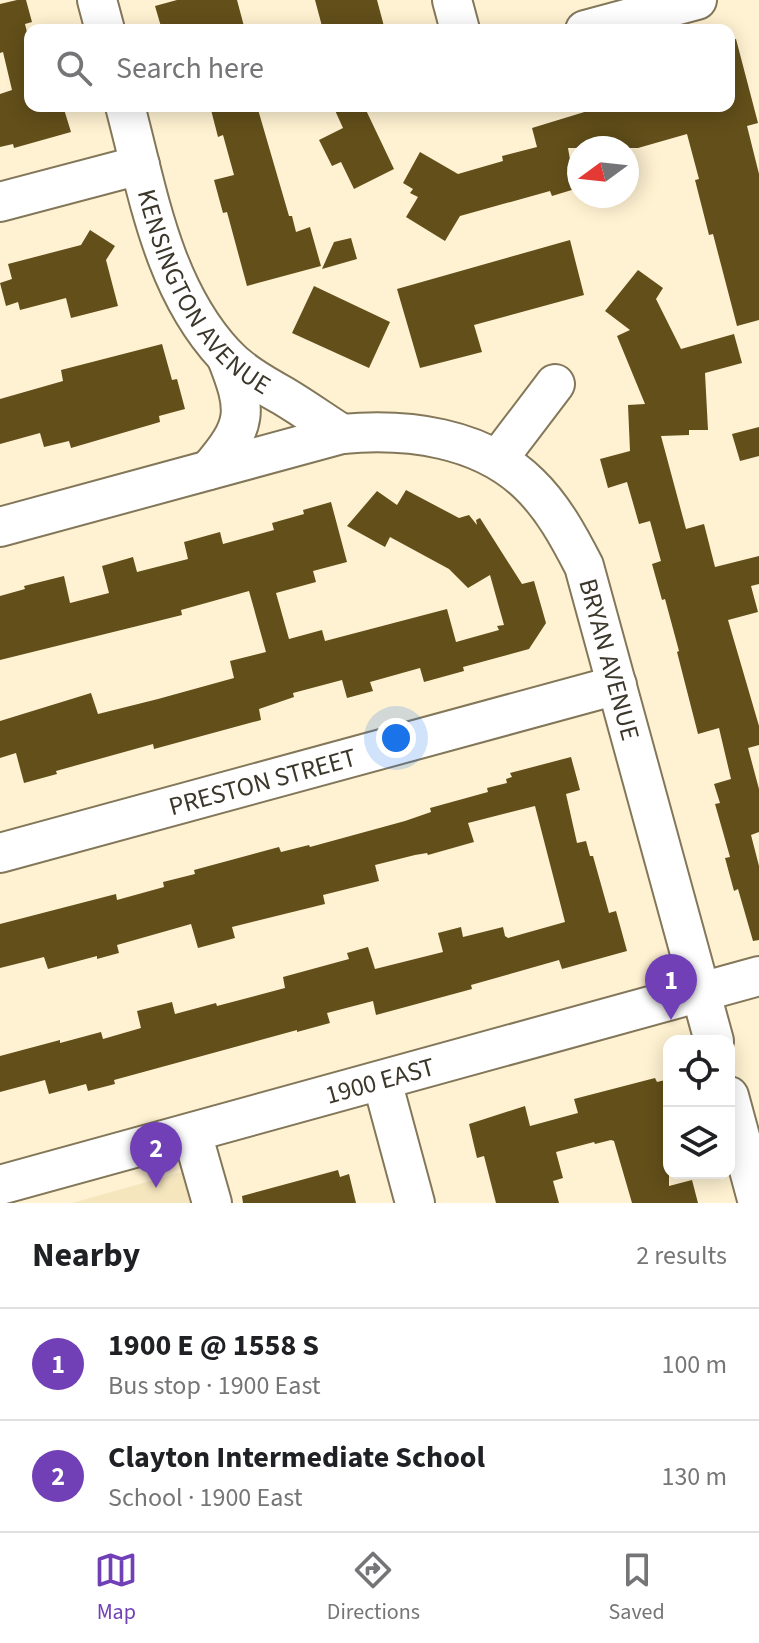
<!DOCTYPE html>
<html lang="en">
<head>
<meta charset="utf-8">
<style>
  :root { --surface:#fff; --page:#f6f6f6; --text:#202124; --muted:#757577; --line:#e0e0e0; --accent:#713fb6 }
  body { margin:0; font-family:"Source Sans 3",sans-serif; background:var(--page); color:var(--text) }
  .controls { position:absolute; right:24px; bottom:24px; display:grid; overflow:hidden; border-radius:16px; box-shadow:0 4px 20px #0003 }
  .controls button { width:72px; height:72px; display:grid; place-items:center; padding:0; border:0; border-bottom:2px solid var(--line); background:var(--surface); color:var(--text); font:40px sans-serif }
  .compass { position:absolute; left:567px; top:136px; width:72px; height:72px; border-radius:50%; background:var(--surface); box-shadow:0 4px 20px #0003; rotate:255deg }
  .you { position:absolute; left:396px; top:738px; width:28px; height:28px; margin:-20px; border:6px solid #fff; border-radius:50%; background:#1a73e8; box-shadow:0 0 0 12px #1a73e833 }
  .badge { display:grid; place-items:center; width:52px; height:52px; border-radius:50%; background:var(--accent); color:#fff; font-size:26px; font-weight:700 }
  .pin { position:absolute; translate:-50% -66px; filter:drop-shadow(0 2px 4px #0008) }
  .pin::after { content:''; position:absolute; top:42px; width:28px; height:24px; background:inherit; clip-path:polygon(0 0,100% 0,50% 100%) }
  .list { margin:0; padding:0; list-style:none }
  h2 { display:flex; justify-content:space-between; align-items:center; height:104px; margin:0; padding:0 32px; font-size:34px }
  h2 small { font-size:26px; font-weight:400; color:var(--muted) }
  .list li { display:grid; grid-template-columns:52px 1fr auto; gap:24px; align-items:center; box-sizing:border-box; height:112px; padding:0 32px; border-top:2px solid var(--line) }
  .list b { display:block; font-size:30px; white-space:nowrap }
  .list p { margin:0; font-size:26px; white-space:nowrap; color:var(--muted) }
  .list em { font-size:26px; font-style:normal; color:var(--muted) }
  .icon { flex:none; width:44px; height:44px; fill:none; stroke:currentColor; stroke-width:2; stroke-linecap:round; stroke-linejoin:round }
  .map { position:relative; flex:none; width:759px; height:1203px; overflow:hidden }
  .search { position:absolute; background:var(--surface); box-shadow:0 4px 20px #0003; left:24px; right:24px; top:24px; height:88px; display:flex; align-items:center; gap:20px; box-sizing:border-box; padding:0 28px; border-radius:16px; color:var(--muted); font-size:30px }
  .sheet { height:328px; background:var(--surface) }
  nav { display:flex; justify-content:space-around; align-items:center; box-sizing:border-box; height:112px; border-top:2px solid var(--line); background:var(--surface); font-size:22px; color:var(--muted) }
  nav a { display:grid; justify-items:center; gap:4px }
  nav .on { color:var(--accent) }
  .map>svg:first-child { display:block }
  .built { fill:#f5e6be }
  .building { fill:#624f1a }
  .lines { fill:none; stroke-linecap:round; stroke-linejoin:round }
  .minor-casing { stroke:#83775a; stroke-width:42 }
  .minor { stroke:#fff; stroke-width:38 }
  .labels { text-anchor:middle; stroke-width:8; stroke-linejoin:round; paint-order:stroke }
  .street-label { font-size:26px; fill:#3c372b; stroke:#fff2d2 }
</style>
</head>
<body>
<div class="map">
<svg width="759" height="1203" viewBox="0 0 759 1203">
  <rect width="100%" height="100%" fill="#fff2d2"/>
  <polygon class="built" points="182,1172 190,1203 72,1203"/>
  <g class="building">
    <polygon points="17,0 26,0 32,22 25,24 30,44 30,106 63,106 71,132 14,148 13,144 0,147 0,94 12,90 3,52 0,53 0,4"/>
    <polygon points="177,0 237,0 245,30 162,30 155,6"/>
    <polygon points="315,0 377,0 385,30 323,30"/>
    <polygon points="736,39 758,123 747,126 759,174 759,320 737,326 713,234 709,235 695,180 699,179 687,134 638,148 568,148 575,189 552,196 550,191 460,216 445,241 406,217 418,197 410,193 413,189 403,183 420,152 458,174 503,161 502,156 537,147 532,128 604,106 729,106 729,40"/>
    <polygon points="210,106 257,106 289,216 292,216 296,232 310,227 321,266 247,286 227,212 223,213 214,180 234,175 223,135 218,137"/>
    <polygon points="333,106 364,106 394,169 354,189 341,162 332,166 319,140 343,128"/>
    <polygon points="90,230 115,246 106,260 118,306 71,318 66,298 20,310 18,302 6,306 0,283 12,279 8,264 81,245"/>
    <polygon points="351,238 357,259 322,269 334,242"/>
    <polygon points="570,240 584,295 474,325 482,352 420,368 397,289"/>
    <polygon points="638,270 663,288 656,299 681,349 734,334 742,363 705,373 708,430 689,430 689,435 661,436 686,529 704,524 715,567 759,556 759,584 751,586 758,612 728,620 759,726 759,745 748,748 759,789 759,832 751,835 759,866 759,940 753,941 738,889 734,891 725,858 730,857 715,804 720,803 714,784 731,779 719,728 698,734 677,652 679,651 665,599 662,600 652,564 661,561 650,521 639,524 627,482 608,488 600,459 630,451 628,405 645,404 617,336 630,330 605,311"/>
    <polygon points="314,286 390,322 369,368 292,333"/>
    <polygon points="162,344 172,380 177,379 185,409 159,416 160,422 71,448 69,441 44,447 40,433 0,444 0,399 63,381 61,370"/>
    <polygon points="759,427 759,456 740,461 732,434"/>
    <polygon points="406,490 459,518 469,515 477,525 476,520 480,518 522,584 534,581 546,623 529,649 463,667 464,671 424,682 420,668 370,682 373,691 347,698 342,680 293,693 294,697 259,709 261,720 154,749 153,744 56,771 57,774 24,783 16,753 0,758 0,721 91,693 98,714 158,699 234,678 230,661 266,652 249,591 181,610 182,615 0,660 0,596 25,589 24,586 64,576 70,603 109,593 102,566 133,557 137,572 188,559 184,542 220,532 223,544 274,530 272,523 304,514 303,510 331,502 347,562 313,571 316,582 276,593 289,639 322,630 325,641 447,609 456,642 499,630 497,626 504,625 490,575 468,588 449,569 390,537 385,547 347,526 377,491 397,505"/>
    <polygon points="571,757 580,790 566,794 577,843 586,841 590,856 593,856 609,913 616,911 627,951 562,969 559,960 471,985 472,989 376,1015 373,1001 327,1013 330,1023 297,1032 297,1030 114,1080 115,1084 88,1091 86,1084 49,1094 45,1080 0,1092 0,1056 60,1040 60,1043 101,1032 103,1039 141,1028 137,1011 172,1002 175,1014 216,1003 217,1006 285,988 283,977 349,959 347,953 368,947 375,969 443,952 438,933 461,927 463,937 503,927 505,936 508,938 565,922 535,806 468,823 474,842 428,855 427,853 415,855 375,865 379,881 323,895 325,904 232,927 235,938 198,948 191,924 117,945 119,953 97,959 97,956 48,969 44,957 0,968 0,924 116,894 117,900 164,887 163,882 195,874 194,870 279,847 281,852 309,845 310,847 405,821 431,812 430,808 488,792 487,788 507,783 506,779 512,777 510,773"/>
    <polygon points="655,1078 657,1082 665,1080 666,1085 669,1085 669,1186 692,1180 698,1203 632,1203 614,1141 611,1140 595,1144 594,1142 556,1152 563,1178 553,1181 559,1203 496,1203 484,1156 477,1158 469,1124 525,1106 530,1126 578,1113 574,1099"/>
    <polygon points="338,1170 340,1177 349,1174 356,1203 243,1203 242,1196"/>
  </g>
  <g class="lines">
    <defs>
      <g id="minor">
        <polyline points="97,0 105,30"/>
        <polyline points="452,0 460,30"/>
        <polyline points="585,30 697,0"/>
        <path id="s1" d="M125 106C148 192 162 287 225 355 242 373 264 385 285 397 305 409 323 422 342 434"/>
        <polyline points="0,202 140,165"/>
        <polyline points="498,459 555,384"/>
        <path d="M209 470C248 425 248 411 226 356"/>
        <path id="s2" d="M0 527 342 434C407 428 481 437 529 484 553 507 569 537 584 566L714 1041"/>
        <path id="s3" d="M0 853 617 685"/>
        <polyline points="382,1081 415,1203"/>
        <polyline points="729,1096 758,1203"/>
        <polyline points="192,1133 212,1203"/>
        <path id="s4" d="M0 1185 759 976"/>
      </g>
    </defs>
    <use href="#minor" class="minor-casing"/>
    <use href="#minor" class="minor"/>
  </g>
  <g class="labels">
    <g class="street-label">
      <text dy="9" stroke="none"><textPath href="#s1" startOffset="206">KENSINGTON AVENUE</textPath></text>
      <text dy="9" stroke="none"><textPath href="#s2" startOffset="750">BRYAN AVENUE</textPath></text>
      <text dy="9" stroke="none"><textPath href="#s3" startOffset="272">PRESTON STREET</textPath></text>
      <text dy="9" stroke="none"><textPath href="#s4" startOffset="394">1900 EAST</textPath></text>
    </g>
  </g>
</svg>
<div class="controls">
<button><svg class="icon" aria-label="locate" viewBox="0 0 24 24"><circle cx="12" cy="12" r="6"/><path d="M12 2v4M12 18v4M2 12h4M18 12h4"/></svg></button>
<button><svg class="icon" aria-label="layers" viewBox="0 0 24 24"><path d="M12 4l9 5-9 5-9-5zM3 14l9 5 9-5"/></svg></button>
</div>
<svg class="compass" viewBox="-18 -18 36 36"><path d="M0-13l5 13h-10z" fill="#e53935"/><path d="M0 13l5-13h-10z" fill="#757577"/></svg>
<div class="you"></div>
<div class="pin badge" style="left:671px;top:1020px">1</div>
<div class="pin badge" style="left:156px;top:1188px">2</div>
<div class="search"><svg class="icon" aria-label="search" viewBox="0 0 24 24"><circle cx="10" cy="10" r="6"/><path d="M15 15l6 6"/></svg>Search here</div>
</div>
<section class="sheet">
<h2>Nearby<small>2 results</small></h2>
<ul class="list">
<li><span class="badge">1</span><div><b>1900 E @ 1558 S</b><p>Bus stop · 1900 East</p></div><em>100 m</em></li>
<li><span class="badge">2</span><div><b>Clayton Intermediate School</b><p>School · 1900 East</p></div><em>130 m</em></li>
</ul>
</section>
<nav>
<a class="on"><svg class="icon" aria-label="map" viewBox="0 0 24 24"><path d="M3 6l6-2 6 2 6-2v14l-6 2-6-2-6 2zM9 4v14M15 6v14"/></svg>Map</a>
<a><svg class="icon" aria-label="directions" viewBox="0 0 24 24"><path d="M12 3l9 9-9 9-9-9zM9 14v-3h6M13 9l2 2-2 2"/></svg>Directions</a>
<a><svg class="icon" aria-label="saved" viewBox="0 0 24 24"><path d="M7 4h10v16l-5-4-5 4z"/></svg>Saved</a>
</nav>
</body>
</html>
